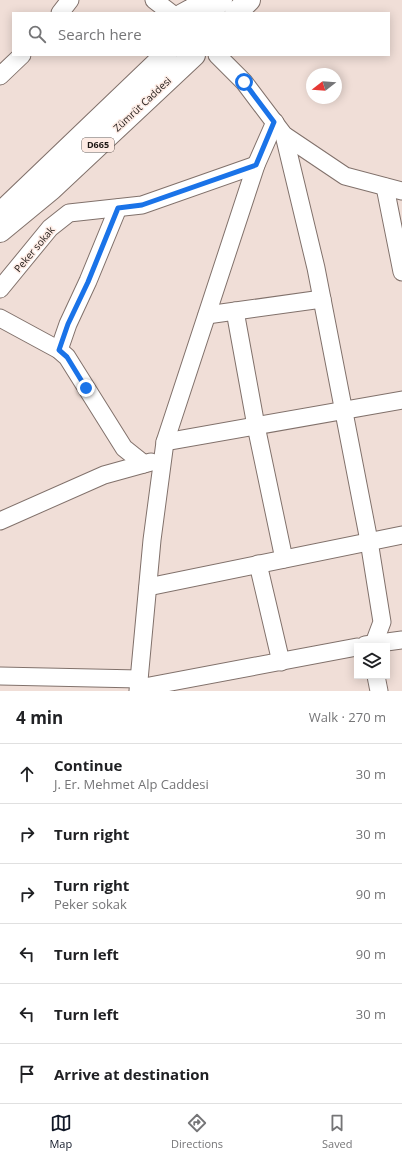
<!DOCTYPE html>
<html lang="en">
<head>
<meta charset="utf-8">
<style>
  :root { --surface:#fff; --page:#f6f6f6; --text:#202124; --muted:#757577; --line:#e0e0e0; --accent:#111827 }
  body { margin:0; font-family:"Open Sans",sans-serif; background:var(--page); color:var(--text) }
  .controls { position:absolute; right:12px; bottom:12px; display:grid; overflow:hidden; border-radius:0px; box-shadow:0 2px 10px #0003 }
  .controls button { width:36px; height:36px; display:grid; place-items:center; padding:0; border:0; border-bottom:1px solid var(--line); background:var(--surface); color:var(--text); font:20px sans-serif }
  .compass { position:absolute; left:306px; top:68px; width:36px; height:36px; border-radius:50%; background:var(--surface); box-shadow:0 2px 10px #0003; rotate:253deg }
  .stop { position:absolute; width:12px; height:12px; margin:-9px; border:3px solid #1a73e8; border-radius:50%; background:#fff }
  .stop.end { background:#1a73e8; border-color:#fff; box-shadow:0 1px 4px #0008 }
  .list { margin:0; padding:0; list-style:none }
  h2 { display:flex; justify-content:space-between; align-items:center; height:52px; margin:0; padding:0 16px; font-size:17px }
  h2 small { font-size:13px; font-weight:400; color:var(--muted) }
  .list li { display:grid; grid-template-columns:26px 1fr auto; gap:12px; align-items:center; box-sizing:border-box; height:60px; padding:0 16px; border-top:1px solid var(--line) }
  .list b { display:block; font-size:15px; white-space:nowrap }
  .list p { margin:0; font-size:13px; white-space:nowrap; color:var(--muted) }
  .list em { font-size:13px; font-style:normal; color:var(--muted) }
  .icon { flex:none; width:22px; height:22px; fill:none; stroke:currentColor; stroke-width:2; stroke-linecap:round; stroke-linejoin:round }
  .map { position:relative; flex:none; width:402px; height:691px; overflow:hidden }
  .search { position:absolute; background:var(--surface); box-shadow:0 2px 10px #0003; left:12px; right:12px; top:12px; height:44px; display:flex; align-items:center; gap:10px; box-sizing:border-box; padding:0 14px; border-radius:0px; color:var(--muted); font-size:15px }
  .sheet { height:412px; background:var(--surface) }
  nav { display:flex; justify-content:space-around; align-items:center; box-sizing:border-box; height:56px; border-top:1px solid var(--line); background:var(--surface); font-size:11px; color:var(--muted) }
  nav a { display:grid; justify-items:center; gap:2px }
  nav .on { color:var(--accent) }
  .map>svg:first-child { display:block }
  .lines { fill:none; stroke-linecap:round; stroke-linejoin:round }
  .minor-casing { stroke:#81716b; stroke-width:19 }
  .highway-casing { stroke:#81716b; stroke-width:24 }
  .minor { stroke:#fff; stroke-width:17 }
  .highway { stroke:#fff; stroke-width:22 }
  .route { stroke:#1a73e8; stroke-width:5 }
  .labels { text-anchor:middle; stroke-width:3; stroke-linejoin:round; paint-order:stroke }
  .shield { fill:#fdebe4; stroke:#615753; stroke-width:1 }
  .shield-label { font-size:9px; font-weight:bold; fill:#1e1815 }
  .street-label { font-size:10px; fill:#1e1815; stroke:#fdebe4 }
</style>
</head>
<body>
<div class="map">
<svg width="402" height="691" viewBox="0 0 402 691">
  <rect width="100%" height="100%" fill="#f0ded7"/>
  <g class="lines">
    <defs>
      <g id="minor">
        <polyline points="154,0 171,13"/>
        <polyline points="60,13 70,0"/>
        <polyline points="181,13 192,7 198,0"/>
        <polyline points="217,55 244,82 284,135 345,176 402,191"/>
        <polyline points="0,76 22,55"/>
        <polyline points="284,135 316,268 369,541 382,622 373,646"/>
        <polyline points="385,187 402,272"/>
        <polyline points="0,289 50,228 69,213 142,205 256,165"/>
        <polyline points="235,311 256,426 284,559"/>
        <polyline points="207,315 322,299"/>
        <polyline points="0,318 59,350 67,357 124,448 144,464"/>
        <polyline points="59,350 68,324 88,281 118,208"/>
        <polyline points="165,442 402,400"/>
        <polyline points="0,521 104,475 151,462"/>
        <polyline points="258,564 281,662"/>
        <polyline points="148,587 402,535"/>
        <polyline points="365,645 402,640"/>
        <polyline points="0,676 139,679"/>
        <polyline points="376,676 379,691"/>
        <polyline points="139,688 357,647"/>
        <polyline points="138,691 152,540 165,442 256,165 275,122"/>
      </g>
      <g id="highway">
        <polyline points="208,13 221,0"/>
        <polyline points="236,13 249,0"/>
        <polyline points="2,212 166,55"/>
        <polyline points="0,231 51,189 194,55"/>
      </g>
    </defs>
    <use href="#minor" class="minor-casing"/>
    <use href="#highway" class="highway-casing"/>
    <use href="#minor" class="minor"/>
    <use href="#highway" class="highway"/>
  </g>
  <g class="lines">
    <polyline class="route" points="86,388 67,357 59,350 68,324 88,282 118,208 142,205 256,165 274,122 244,82"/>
  </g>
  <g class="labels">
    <rect class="shield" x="82" y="138" width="32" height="14" rx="3"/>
    <g class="shield-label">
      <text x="98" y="148">D665</text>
    </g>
    <g class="street-label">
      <text transform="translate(142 104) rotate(-43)" y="4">Zümrüt Caddesi</text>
      <text transform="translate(34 249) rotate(-50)" y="4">Peker sokak</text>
    </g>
  </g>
</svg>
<div class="controls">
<button><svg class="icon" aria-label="layers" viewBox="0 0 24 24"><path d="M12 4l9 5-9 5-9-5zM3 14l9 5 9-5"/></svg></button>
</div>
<svg class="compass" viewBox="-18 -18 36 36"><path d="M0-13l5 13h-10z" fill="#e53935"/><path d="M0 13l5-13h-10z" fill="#757577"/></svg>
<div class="stop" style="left:244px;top:82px"></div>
<div class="stop end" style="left:86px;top:388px"></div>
<div class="search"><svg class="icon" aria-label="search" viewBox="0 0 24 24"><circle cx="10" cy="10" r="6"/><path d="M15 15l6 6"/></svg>Search here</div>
</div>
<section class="sheet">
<h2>4 min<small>Walk · 270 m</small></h2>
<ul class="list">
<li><svg class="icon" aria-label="ahead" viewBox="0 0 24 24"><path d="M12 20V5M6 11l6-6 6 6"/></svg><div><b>Continue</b><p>J. Er. Mehmet Alp Caddesi</p></div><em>30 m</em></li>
<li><svg class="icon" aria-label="right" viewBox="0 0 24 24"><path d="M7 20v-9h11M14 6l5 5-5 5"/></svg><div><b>Turn right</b></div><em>30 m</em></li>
<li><svg class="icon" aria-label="right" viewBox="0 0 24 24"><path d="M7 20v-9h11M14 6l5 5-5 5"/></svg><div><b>Turn right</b><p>Peker sokak</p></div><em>90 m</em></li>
<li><svg class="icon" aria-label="left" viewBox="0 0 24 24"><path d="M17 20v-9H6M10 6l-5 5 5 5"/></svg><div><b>Turn left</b></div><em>90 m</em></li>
<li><svg class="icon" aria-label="left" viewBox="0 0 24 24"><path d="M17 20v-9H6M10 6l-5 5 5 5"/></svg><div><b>Turn left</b></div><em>30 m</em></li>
<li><svg class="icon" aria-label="arrive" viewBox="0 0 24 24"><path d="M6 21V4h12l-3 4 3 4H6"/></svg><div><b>Arrive at destination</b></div></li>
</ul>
</section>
<nav>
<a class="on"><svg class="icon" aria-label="map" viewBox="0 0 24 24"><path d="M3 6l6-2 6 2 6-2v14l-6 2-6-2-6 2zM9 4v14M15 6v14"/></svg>Map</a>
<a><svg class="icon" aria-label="directions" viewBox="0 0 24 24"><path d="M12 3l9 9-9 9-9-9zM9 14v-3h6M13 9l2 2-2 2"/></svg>Directions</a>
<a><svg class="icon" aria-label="saved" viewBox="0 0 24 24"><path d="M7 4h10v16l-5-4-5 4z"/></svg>Saved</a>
</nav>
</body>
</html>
